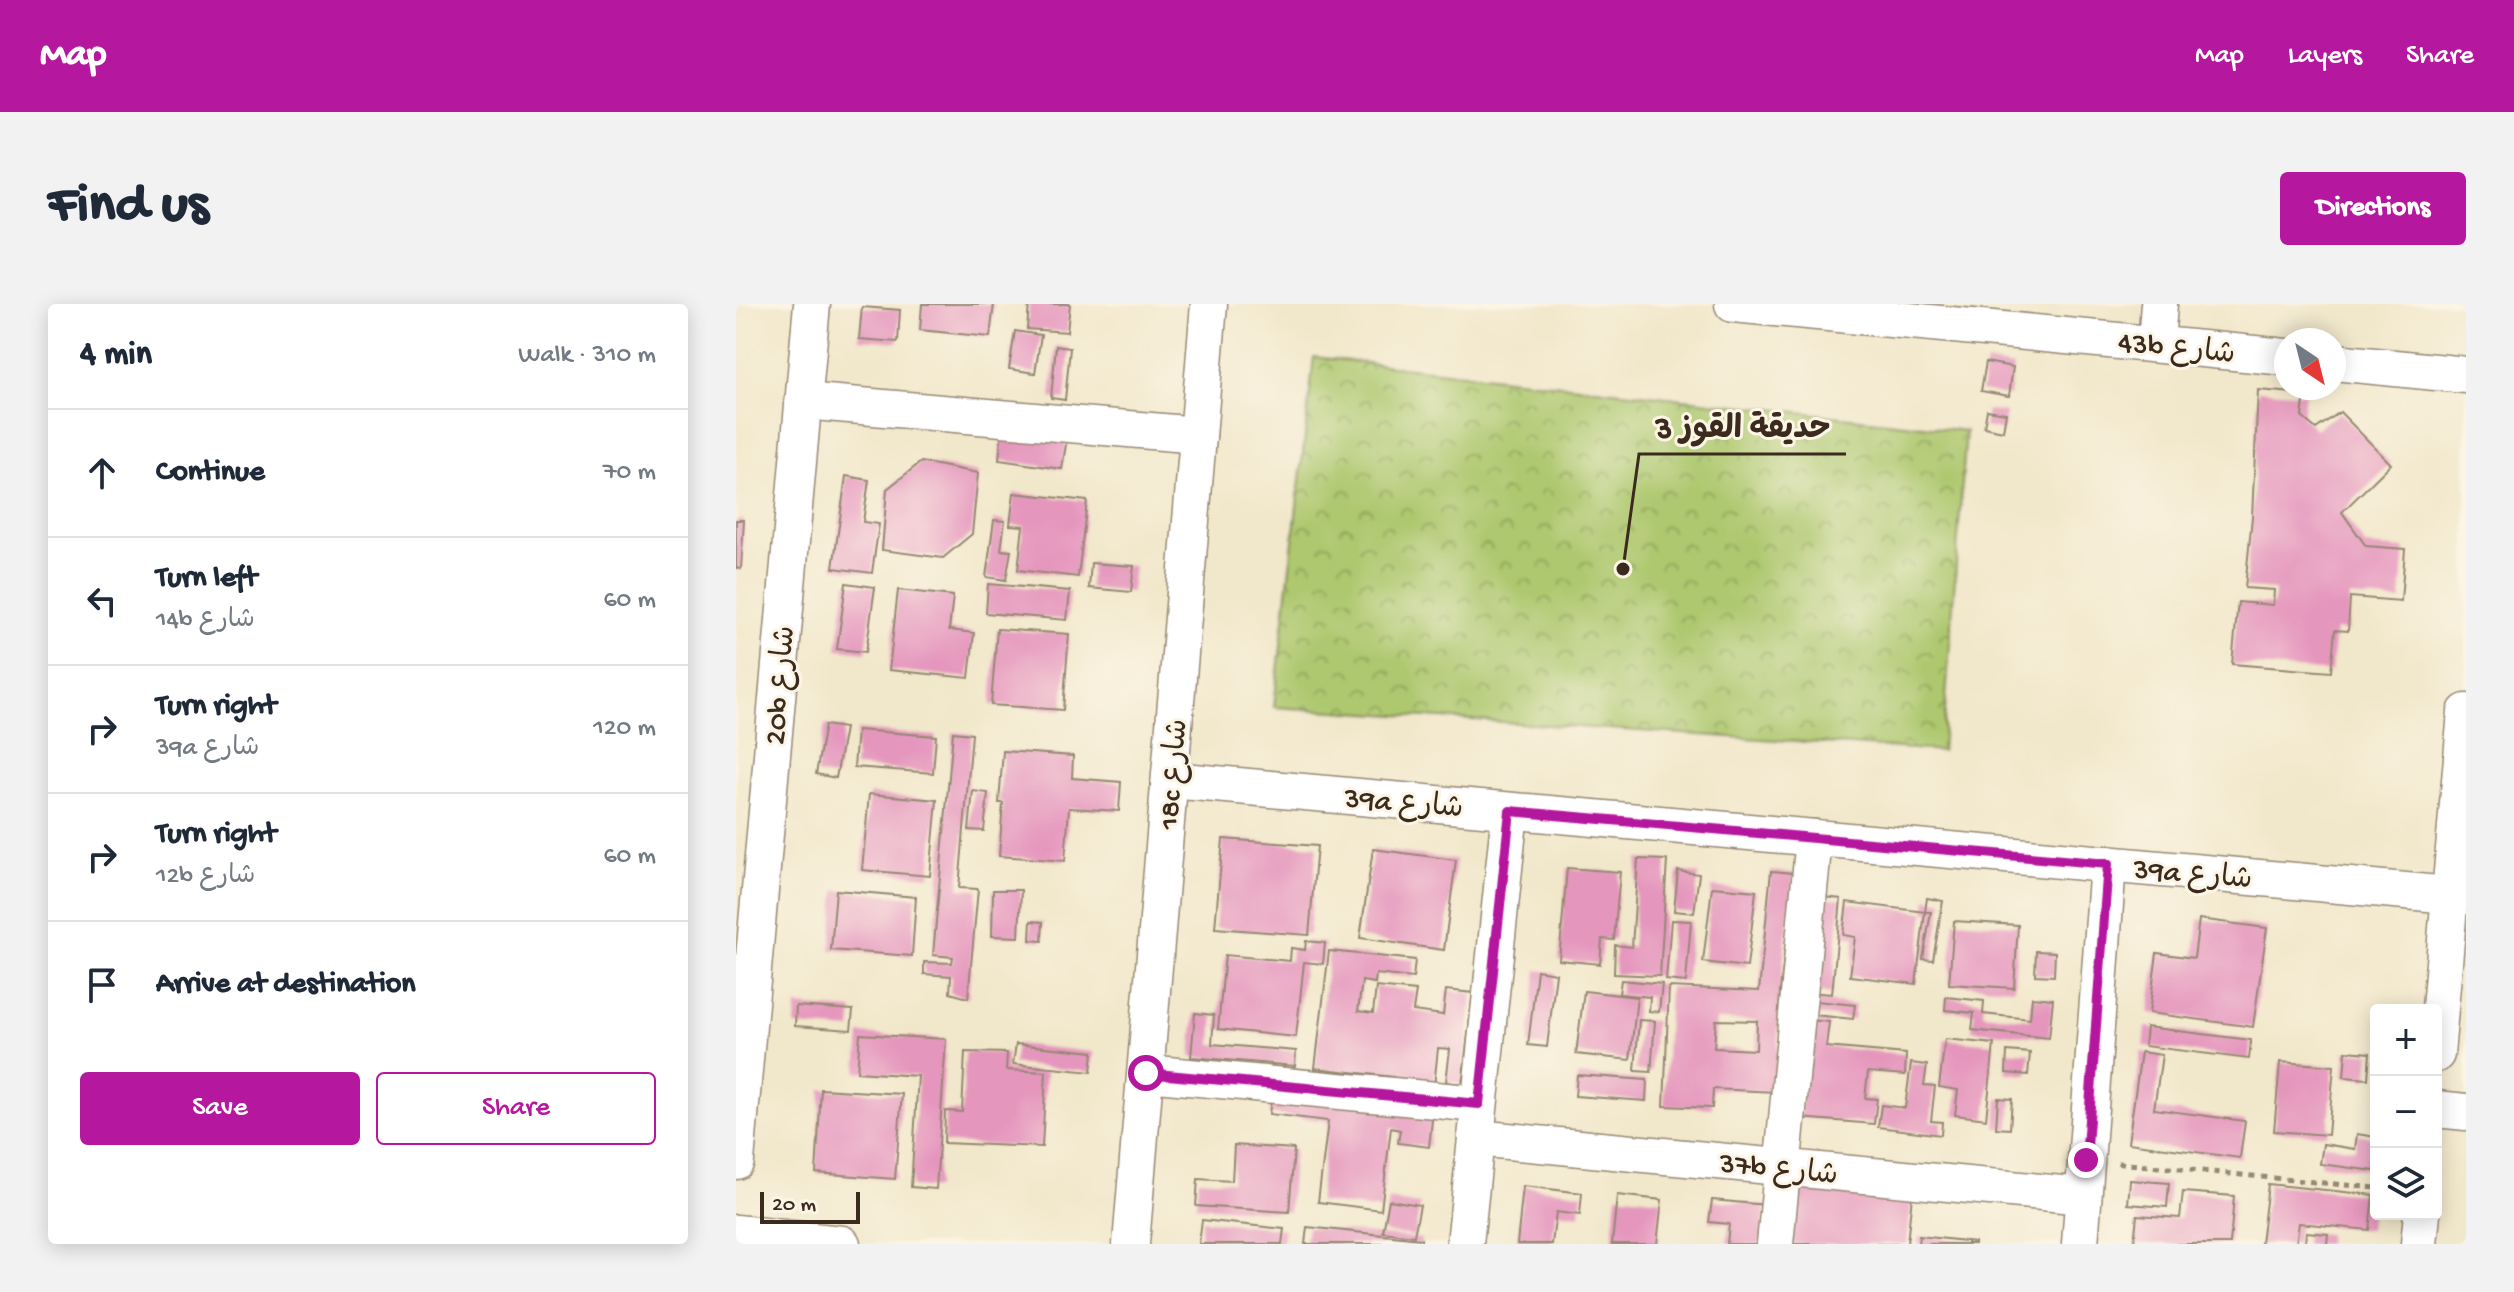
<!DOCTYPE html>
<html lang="en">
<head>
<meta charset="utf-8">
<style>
  :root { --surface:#fff; --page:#f2f2f3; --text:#1f2937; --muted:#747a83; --line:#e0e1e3; --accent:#b5179e }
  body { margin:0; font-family:"Gochi Hand","Playpen Sans Arabic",sans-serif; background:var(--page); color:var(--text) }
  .controls { position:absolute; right:24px; bottom:24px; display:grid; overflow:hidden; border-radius:8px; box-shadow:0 4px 20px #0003 }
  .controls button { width:72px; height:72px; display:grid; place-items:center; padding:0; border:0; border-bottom:2px solid var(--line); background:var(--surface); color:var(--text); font:40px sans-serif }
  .compass { position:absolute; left:1538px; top:24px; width:72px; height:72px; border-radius:50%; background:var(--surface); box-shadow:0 4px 20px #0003; rotate:145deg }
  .scale { position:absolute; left:24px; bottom:20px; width:100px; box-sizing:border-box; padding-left:8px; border:4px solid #3b2a1e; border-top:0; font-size:22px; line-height:28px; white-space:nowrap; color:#3b2a1e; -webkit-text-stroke:6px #fcf5e5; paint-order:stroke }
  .stop { position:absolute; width:24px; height:24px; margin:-18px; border:6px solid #b5179e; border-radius:50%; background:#fff }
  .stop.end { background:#b5179e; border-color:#fff; box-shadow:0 2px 8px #0008 }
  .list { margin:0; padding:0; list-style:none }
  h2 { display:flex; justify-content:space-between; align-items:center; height:104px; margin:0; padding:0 32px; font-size:34px }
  h2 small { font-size:26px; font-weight:400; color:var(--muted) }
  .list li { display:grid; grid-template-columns:52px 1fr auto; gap:24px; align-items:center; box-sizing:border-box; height:128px; padding:0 32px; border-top:2px solid var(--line) }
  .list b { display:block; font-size:30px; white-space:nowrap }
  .list p { margin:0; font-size:26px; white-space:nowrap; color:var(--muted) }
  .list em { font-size:26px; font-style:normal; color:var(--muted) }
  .actions { display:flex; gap:16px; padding:24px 32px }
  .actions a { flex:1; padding:18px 0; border:2px solid var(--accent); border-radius:8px; text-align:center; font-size:28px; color:var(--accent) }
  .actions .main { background:var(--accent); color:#fff }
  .icon { flex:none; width:44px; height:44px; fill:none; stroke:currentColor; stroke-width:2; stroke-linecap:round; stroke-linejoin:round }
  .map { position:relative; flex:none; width:1730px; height:940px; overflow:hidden; border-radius:8px }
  header { display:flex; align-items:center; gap:48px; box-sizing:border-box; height:112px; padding:0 40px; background:var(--accent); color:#fff }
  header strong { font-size:38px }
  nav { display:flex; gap:44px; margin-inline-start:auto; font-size:28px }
  .intro { display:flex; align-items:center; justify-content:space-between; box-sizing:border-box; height:192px; padding:0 48px }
  h1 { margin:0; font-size:56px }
  .button { padding:20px 36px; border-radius:8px; background:var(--accent); color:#fff; font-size:28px; font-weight:700 }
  main { display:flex; gap:48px; padding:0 48px }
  aside { flex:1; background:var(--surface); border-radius:8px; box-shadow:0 4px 20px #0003 }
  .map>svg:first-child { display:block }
  .park { fill:url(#park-crowns); stroke:#747946; stroke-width:2 }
  .building { fill:#e596bd; fill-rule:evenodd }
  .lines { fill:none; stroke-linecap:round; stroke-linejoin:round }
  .minor-casing { stroke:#968874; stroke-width:39 }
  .path { stroke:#968874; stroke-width:5; stroke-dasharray:6 6; stroke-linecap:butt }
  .minor { stroke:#fff; stroke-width:36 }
  .route { stroke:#b5179e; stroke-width:10 }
  .labels { text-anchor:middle; stroke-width:6; stroke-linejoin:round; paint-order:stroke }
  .street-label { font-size:30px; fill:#3b2a1e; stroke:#fcf5e5 }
  .leader { fill:none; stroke:#3b2a1e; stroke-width:3 }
  .callout-dot { fill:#3b2a1e; stroke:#fcf5e5; stroke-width:3 }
  .callout-label { font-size:32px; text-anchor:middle; font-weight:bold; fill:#3b2a1e; stroke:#fcf5e5; stroke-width:6; stroke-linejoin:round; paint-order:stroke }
</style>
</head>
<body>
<header>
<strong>Map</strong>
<nav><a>Map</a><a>Layers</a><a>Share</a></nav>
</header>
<div class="intro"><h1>Find us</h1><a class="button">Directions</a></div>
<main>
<aside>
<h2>4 min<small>Walk · 310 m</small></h2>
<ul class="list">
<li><svg class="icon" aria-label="ahead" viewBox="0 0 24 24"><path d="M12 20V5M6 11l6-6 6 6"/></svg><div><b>Continue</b></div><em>70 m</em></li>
<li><svg class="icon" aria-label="left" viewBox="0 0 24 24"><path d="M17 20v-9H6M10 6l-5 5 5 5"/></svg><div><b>Turn left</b><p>14b شارع</p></div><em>60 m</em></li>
<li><svg class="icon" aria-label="right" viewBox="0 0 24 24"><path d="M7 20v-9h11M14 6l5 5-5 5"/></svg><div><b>Turn right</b><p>39a شارع</p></div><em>120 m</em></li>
<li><svg class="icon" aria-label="right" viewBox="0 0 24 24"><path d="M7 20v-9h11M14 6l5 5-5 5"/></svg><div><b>Turn right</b><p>12b شارع</p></div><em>60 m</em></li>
<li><svg class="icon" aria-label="arrive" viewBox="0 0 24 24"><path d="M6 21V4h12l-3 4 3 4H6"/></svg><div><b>Arrive at destination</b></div></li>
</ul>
<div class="actions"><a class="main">Save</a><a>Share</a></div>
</aside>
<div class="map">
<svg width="1730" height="940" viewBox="0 0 1730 940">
  <defs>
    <pattern id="park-crowns" width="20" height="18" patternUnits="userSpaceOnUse" patternTransform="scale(2)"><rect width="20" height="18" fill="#adc86e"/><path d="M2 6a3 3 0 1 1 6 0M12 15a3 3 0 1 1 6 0" fill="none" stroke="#8ea35a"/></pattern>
  </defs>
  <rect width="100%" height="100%" fill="#fcf5e5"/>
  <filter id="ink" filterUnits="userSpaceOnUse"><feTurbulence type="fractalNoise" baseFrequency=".0125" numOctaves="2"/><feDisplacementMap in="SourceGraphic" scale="16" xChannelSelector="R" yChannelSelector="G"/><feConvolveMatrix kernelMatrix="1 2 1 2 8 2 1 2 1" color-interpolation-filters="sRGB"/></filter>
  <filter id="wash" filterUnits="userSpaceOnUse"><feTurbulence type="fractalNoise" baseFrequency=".006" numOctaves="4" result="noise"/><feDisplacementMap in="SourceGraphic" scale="32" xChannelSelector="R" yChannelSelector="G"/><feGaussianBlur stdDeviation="1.8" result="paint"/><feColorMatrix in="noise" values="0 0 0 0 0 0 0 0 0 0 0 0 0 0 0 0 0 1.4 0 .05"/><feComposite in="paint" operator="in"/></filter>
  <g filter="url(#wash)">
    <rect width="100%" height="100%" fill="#f1e7ca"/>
    <polygon class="park" points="578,53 1230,127 1206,447 538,403"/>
    <g id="blocks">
      <g class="building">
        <polygon points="186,0 258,0 254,33 184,26"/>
        <polygon points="293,0 334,0 331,28 291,25"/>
        <polygon points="126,3 164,6 162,38 123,35"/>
        <polygon points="279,27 305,31 299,69 273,65"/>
        <polygon points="320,42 334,44 329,96 315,94"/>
        <polygon points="1250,58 1277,63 1273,92 1245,87"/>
        <polygon points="1522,86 1569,90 1566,113 1580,125 1604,108 1655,160 1606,208 1630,242 1669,245 1665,297 1614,293 1612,327 1599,326 1595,368 1496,360 1502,298 1537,301 1538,286 1509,284 1516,213"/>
        <polygon points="1251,106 1270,109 1267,127 1248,123"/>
        <polygon points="266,125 331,134 326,165 263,156"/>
        <polygon points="185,158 242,169 236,230 207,254 146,246 151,185"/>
        <polygon points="110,172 133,176 127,218 143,220 136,269 97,264"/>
        <polygon points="278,189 351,197 342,273 282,266 287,222 274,221"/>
        <polygon points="0,216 8,216 5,265 0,264"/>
        <polygon points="258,216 269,217 265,246 275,247 270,276 250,273"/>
        <polygon points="355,259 398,262 395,288 353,284"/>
        <polygon points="110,279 139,283 130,348 101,345"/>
        <polygon points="252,280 334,287 331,316 250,309"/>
        <polygon points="162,286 217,292 213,326 238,329 233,374 153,366"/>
        <polygon points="261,325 333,330 327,406 255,401"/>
        <polygon points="89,421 109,424 100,474 80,470"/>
        <polygon points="121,426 200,432 197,469 118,463"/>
        <polygon points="217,428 236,430 223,584 242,585 232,694 214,689 215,672 188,670 188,658 216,659 217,653 197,651"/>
        <polygon points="267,447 337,452 336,474 385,478 383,507 333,504 329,557 263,552 267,499 263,499"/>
        <polygon points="237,487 252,489 248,527 233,526"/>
        <polygon points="133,490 201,496 194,572 126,566"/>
        <polygon points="487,535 581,542 573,631 479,624"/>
        <polygon points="637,545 720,556 708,646 624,634"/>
        <polygon points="902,555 931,556 924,672 878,670 879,641 896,643"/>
        <polygon points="831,564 884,568 878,636 866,635 864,660 823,656"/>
        <polygon points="942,567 963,570 958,609 938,607"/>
        <path d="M1035 567 1058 569 1044 687 1040 788 977 785 976 804 928 802 933 683 1023 687ZM980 716 1021 717 1020 746 978 744Z"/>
        <polygon points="976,583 1020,587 1011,663 967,658"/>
        <polygon points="100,586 180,593 176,652 95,646"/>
        <polygon points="257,586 285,586 283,633 256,632"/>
        <polygon points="1080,592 1105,595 1096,690 1071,688"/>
        <polygon points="1191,594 1207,597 1197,656 1187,655 1195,608 1189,608 1180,680 1114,672 1119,633 1107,631 1111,598 1189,608"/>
        <polygon points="1463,615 1531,624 1517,723 1413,709 1421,649 1458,654"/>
        <polygon points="935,616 955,617 950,678 930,676"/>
        <polygon points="295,617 307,618 306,637 294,636"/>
        <polygon points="1218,617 1282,621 1278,684 1213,680"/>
        <polygon points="570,637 589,639 587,660 568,658 560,733 482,725 489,651 554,657 555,644 569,646"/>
        <polygon points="593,647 679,656 677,674 640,670 639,679 626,677 622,707 637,709 640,683 680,687 677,707 707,711 710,686 737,689 726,780 710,778 714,745 702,744 697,792 655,787 657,773 579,764"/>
        <polygon points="1300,647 1319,648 1318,672 1299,671"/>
        <polygon points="801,666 820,669 811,743 792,741"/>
        <polygon points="885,676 926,680 923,708 913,707 914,693 883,690"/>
        <polygon points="848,687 901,693 894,756 840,750"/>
        <polygon points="1210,693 1248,697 1247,710 1294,715 1296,693 1317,695 1313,734 1236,726 1238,709 1209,706"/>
        <polygon points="1070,696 1119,701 1117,715 1068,710"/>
        <polygon points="60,702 117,706 115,726 59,722"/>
        <polygon points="459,709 478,711 476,740 560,747 559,762 455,753"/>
        <polygon points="903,716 919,717 915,768 899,767"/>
        <polygon points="1073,716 1093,718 1090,743 1170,750 1169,771 1132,768 1129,794 1141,795 1138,820 1064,814"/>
        <polygon points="1410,723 1515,736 1513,755 1408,742"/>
        <polygon points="124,730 210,735 200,885 175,883 182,772 121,768"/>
        <polygon points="1209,735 1258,740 1250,815 1219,811 1222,786 1203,783"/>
        <polygon points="280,740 357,748 355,768 277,760"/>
        <polygon points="1271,747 1294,749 1292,771 1270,769"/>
        <polygon points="1610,747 1634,749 1632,775 1608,773"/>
        <polygon points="229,748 271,749 270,766 310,768 306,843 208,839 209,807 226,808"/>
        <polygon points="1405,748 1426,751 1418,805 1509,817 1504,854 1392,839"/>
        <polygon points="1544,758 1598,762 1592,831 1538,827"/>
        <polygon points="1175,759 1191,761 1188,781 1199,782 1195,817 1206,818 1205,831 1142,823 1145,801 1169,804"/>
        <polygon points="841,771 911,776 910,797 839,792"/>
        <polygon points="85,785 166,790 159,875 80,869"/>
        <polygon points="536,789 697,808 693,843 662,839 664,826 655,824 645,906 582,898 592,817 533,810"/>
        <polygon points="1262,794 1276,795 1274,825 1260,824"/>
        <polygon points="1621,830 1640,833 1639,867 1584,860 1587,840 1619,845"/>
        <polygon points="498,841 558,845 553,908 460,902 462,875 496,877"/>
        <polygon points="1394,876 1433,879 1431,903 1392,900"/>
        <polygon points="1058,878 1176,891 1171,940 1050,940"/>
        <polygon points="1532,880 1637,891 1633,926 1563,919 1560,940 1525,940"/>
        <polygon points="787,882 846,889 844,911 820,908 816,940 781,940"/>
        <polygon points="1447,888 1498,892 1494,940 1398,940 1401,911 1444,914"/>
        <polygon points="881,891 926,896 921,940 876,940"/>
        <polygon points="653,896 684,901 678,932 647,928"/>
        <polygon points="976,896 1030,901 1025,940 991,940 993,920 973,918"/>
        <polygon points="466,916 548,925 546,940 463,940"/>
        <polygon points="571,923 685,935 685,940 569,940"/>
        <polygon points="1570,928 1592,930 1591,940 1569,940"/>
        <polygon points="1183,932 1238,938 1238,940 1182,940"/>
      </g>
    </g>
  </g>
  <g filter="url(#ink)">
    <use href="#blocks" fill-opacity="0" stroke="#968874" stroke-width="2"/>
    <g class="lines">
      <defs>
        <g id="minor">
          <polyline points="997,0 1550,53"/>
          <polyline points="1420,40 1423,0"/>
          <polyline points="1598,58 1730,71"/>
          <polyline points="67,97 462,131"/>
          <polyline points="435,476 1714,591"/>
          <polyline points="1700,750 1730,408"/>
          <polyline points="410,769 743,800"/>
          <polyline points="1700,805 1730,808"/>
          <polyline points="740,834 1347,892"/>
          <polyline points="0,857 76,0"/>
          <polyline points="0,929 106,940"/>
          <polyline points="395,940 473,0"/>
          <polyline points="729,940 774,507"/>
          <polyline points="1039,940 1078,534"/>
          <polyline points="1344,940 1372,560"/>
          <polyline points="1683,940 1686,910"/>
        </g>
      </defs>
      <use href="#minor" class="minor-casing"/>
      <polyline class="path" points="1382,859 1640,884"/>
      <use href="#minor" class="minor"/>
    </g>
  </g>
  <g class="lines" filter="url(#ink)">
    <polyline class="route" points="410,769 743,800 774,507 1372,560 1350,856"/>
  </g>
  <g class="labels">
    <g class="street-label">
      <text transform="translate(1441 42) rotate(6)" y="10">43b شارع</text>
      <text transform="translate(42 381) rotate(-85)" y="10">20b شارع</text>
      <text transform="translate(435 470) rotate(-85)" y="10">18c شارع</text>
      <text transform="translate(668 497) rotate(5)" y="10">39a شارع</text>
      <text transform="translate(1457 568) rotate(5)" y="10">39a شارع</text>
      <text transform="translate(1043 863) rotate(6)" y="10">37b شارع</text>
    </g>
  </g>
  <path class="leader" d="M887 265L903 150H1110"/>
  <circle class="callout-dot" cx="887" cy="265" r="8"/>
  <g class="callout-label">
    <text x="1007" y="133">حديقة القوز 3</text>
  </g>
</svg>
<div class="controls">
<button>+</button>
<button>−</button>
<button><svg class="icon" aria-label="layers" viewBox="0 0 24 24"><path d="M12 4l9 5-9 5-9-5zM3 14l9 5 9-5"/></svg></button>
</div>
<svg class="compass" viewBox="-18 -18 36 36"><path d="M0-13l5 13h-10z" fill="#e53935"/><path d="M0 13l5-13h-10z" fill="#747a83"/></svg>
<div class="scale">20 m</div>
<div class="stop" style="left:410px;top:769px"></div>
<div class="stop end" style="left:1350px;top:856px"></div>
</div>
</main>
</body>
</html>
